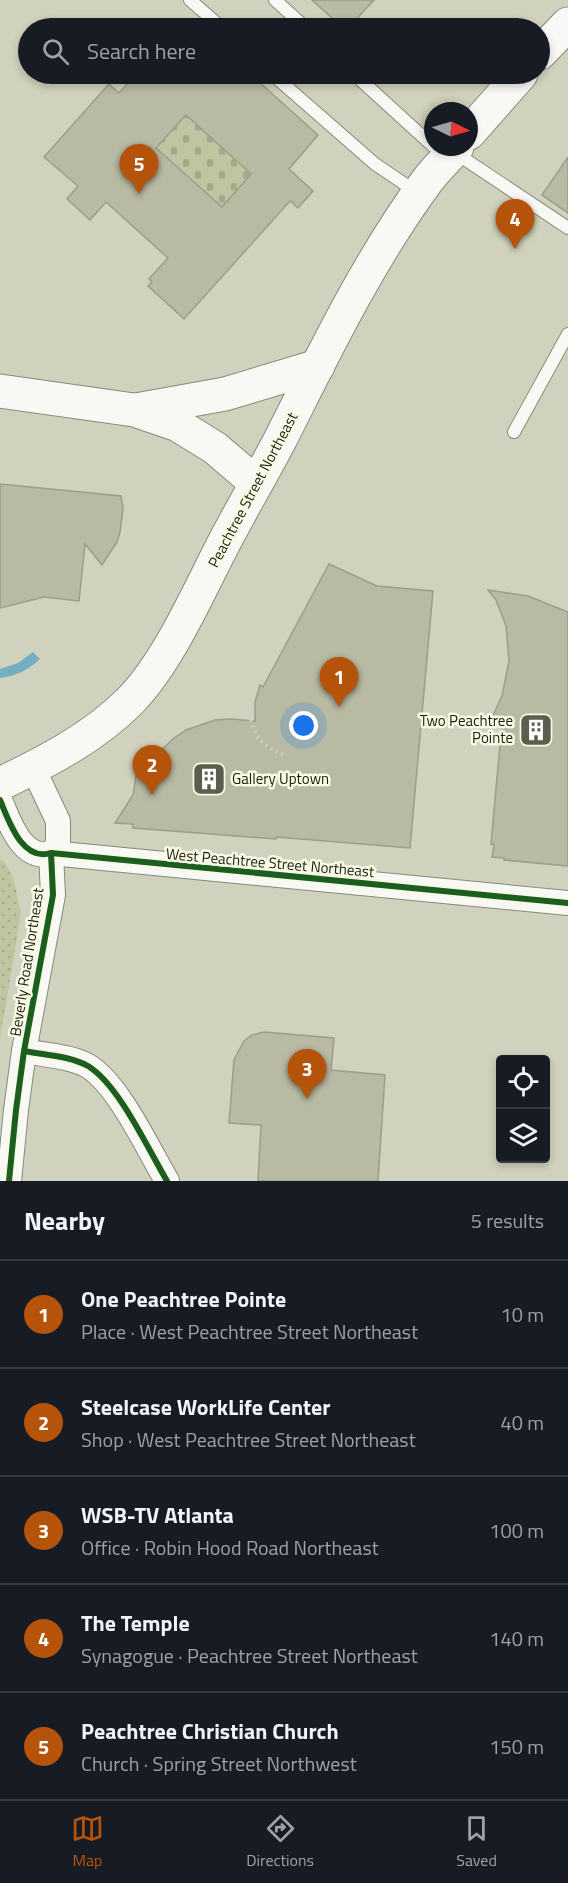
<!DOCTYPE html>
<html lang="en">
<head>
<meta charset="utf-8">
<style>
  :root { --surface:#171b24; --page:#20242c; --text:#f1f3f6; --muted:#9ea1a6; --line:#363941; --accent:#b45309 }
  body { margin:0; font-family:"Titillium Web",sans-serif; background:var(--page); color:var(--text) }
  .controls { position:absolute; right:18px; bottom:18px; display:grid; overflow:hidden; border-radius:6px; box-shadow:0 3px 9px #0003 }
  .controls button { width:54px; height:54px; display:grid; place-items:center; padding:0; border:0; border-bottom:2px solid var(--line); background:var(--surface); color:var(--text); font:30px sans-serif }
  .compass { position:absolute; left:424px; top:102px; width:54px; height:54px; border-radius:50%; background:var(--surface); box-shadow:0 3px 9px #0003; rotate:95deg }
  .you { position:absolute; left:304px; top:726px; width:21px; height:21px; margin:-15px; border:4px solid #fff; border-radius:50%; background:#1a73e8; box-shadow:0 0 0 9px #1a73e833 }
  .badge { display:grid; place-items:center; width:39px; height:39px; border-radius:50%; background:var(--accent); color:#fff; font-size:20px; font-weight:700 }
  .pin { position:absolute; translate:-50% -50px; filter:drop-shadow(0 2px 3px #0008) }
  .pin::after { content:''; position:absolute; top:32px; width:21px; height:18px; background:inherit; clip-path:polygon(0 0,100% 0,50% 100%) }
  .list { margin:0; padding:0; list-style:none }
  h2 { display:flex; justify-content:space-between; align-items:center; height:78px; margin:0; padding:0 24px; font-size:26px }
  h2 small { font-size:20px; font-weight:400; color:var(--muted) }
  .list li { display:grid; grid-template-columns:39px 1fr auto; gap:18px; align-items:center; box-sizing:border-box; height:108px; padding:0 24px; border-top:2px solid var(--line) }
  .list b { display:block; font-size:22px; white-space:nowrap }
  .list p { margin:0; font-size:20px; white-space:nowrap; color:var(--muted) }
  .list em { font-size:20px; font-style:normal; color:var(--muted) }
  .icon { flex:none; width:33px; height:33px; fill:none; stroke:currentColor; stroke-width:2; stroke-linecap:round; stroke-linejoin:round }
  .map { position:relative; flex:none; width:568px; height:1181px; overflow:hidden }
  .search { position:absolute; background:var(--surface); box-shadow:0 3px 9px #0003; left:18px; right:18px; top:18px; height:66px; display:flex; align-items:center; gap:15px; box-sizing:border-box; padding:0 21px; border-radius:33px; color:var(--muted); font-size:22px }
  .sheet { height:618px; background:var(--surface) }
  nav { display:flex; justify-content:space-around; align-items:center; box-sizing:border-box; height:84px; border-top:2px solid var(--line); background:var(--surface); font-size:16px; color:var(--muted) }
  nav a { display:grid; justify-items:center; gap:3px }
  nav .on { color:var(--accent) }
  .map>svg:first-child { display:block }
  .grass { fill:url(#grass-dots) }
  .cemetery { fill:url(#cemetery-stones) }
  .water { fill:#75adc1 }
  .building { fill:#b8baa3; stroke:#9b9d8d; stroke-width:1.5; fill-rule:evenodd }
  .lines { fill:none; stroke-linecap:round; stroke-linejoin:round }
  .service-casing { stroke:#888a7a; stroke-width:14 }
  .minor-casing { stroke:#888a7a; stroke-width:26 }
  .primary-casing { stroke:#888a7a; stroke-width:35 }
  .path { stroke:#d2d2cb; stroke-width:4; stroke-dasharray:1.5 4.5; stroke-linecap:butt }
  .service { stroke:#f8f8f5; stroke-width:12 }
  .minor { stroke:#f8f8f5; stroke-width:24 }
  .primary { stroke:#f8f8f5; stroke-width:33 }
  .cycleway-casing { stroke:#f8fae6; stroke-width:10 }
  .cycleway { stroke:#1b5e20; stroke-width:6 }
  .labels { text-anchor:middle; stroke-width:5; stroke-linejoin:round; paint-order:stroke }
  .street-label { font-size:15px; fill:#1d1e10; stroke:#f8fae6 }
  .poi-label { font-size:15px; fill:#1d1e10; stroke:#f8fae6; text-anchor:end }
</style>
</head>
<body>
<div class="map">
<svg width="568" height="1181" viewBox="0 0 568 1181">
  <defs>
    <pattern id="grass-dots" width="8" height="8" patternUnits="userSpaceOnUse" patternTransform="scale(1.5)"><rect width="8" height="8" fill="#c1c4a1"/><path d="M2 2h.1M6 6h.1" fill="none" stroke="#a5a88a" stroke-width="1.8" stroke-linecap="round"/></pattern>
    <pattern id="cemetery-stones" width="16" height="16" patternUnits="userSpaceOnUse" patternTransform="scale(1.5)"><rect width="16" height="16" fill="#c1c4a1"/><path d="M2 7V4a2 2 0 0 1 4 0v3zM10 15v-3a2 2 0 0 1 4 0v3z" fill="#a5a88a"/></pattern>
  </defs>
  <rect width="100%" height="100%" fill="#d0d2bd"/>
  <polygon class="grass" points="0,860 3,860 13,877 21,913 0,1039"/>
  <polygon class="cemetery" points="186,115 251,174 222,207 156,148"/>
  <path class="water" d="M33 652 40 659C28 670 16 676 0 678V669L18 663Z"/>
  <g class="building">
    <polygon points="312,0 374,0 348,28 343,28"/>
    <path d="M136 74H250L318 135 289 169 313 191 298 208 290 201 184 319 148 286 152 282 149 279 168 258 106 202 90 220 67 199 78 186 44 157 109 84 119 93ZM186 115 251 174 222 207 156 148Z"/>
    <polygon points="568,157 568,213 542,195"/>
    <polygon points="0,484 121,496 123,508 120,532 117,542 102,565 85,544 79,601 44,597 0,608"/>
    <polygon points="329,564 377,586 433,591 410,848 276,837 276,839 133,828 133,824 115,823 133,795 137,771 145,771 152,759 174,738 186,730 215,720 230,719 255,721 255,702 260,685 263,687"/>
    <polygon points="488,590 528,596 568,612 568,866 504,860 504,858 492,857 494,845 491,844 502,723 492,718 502,696 509,661 506,626 496,600"/>
    <polygon points="264,1032 334,1038 331,1070 385,1075 378,1181 258,1181 261,1125 229,1123 234,1060 244,1041 252,1035"/>
  </g>
  <g class="lines">
    <defs>
      <g id="service">
        <polyline points="190,0 222,28"/>
        <polyline points="275,0 306,28"/>
        <polyline points="272,74 375,164 418,193"/>
        <polyline points="354,74 433,146"/>
        <polyline points="454,152 568,228"/>
        <polyline points="514,432 568,334"/>
      </g>
      <g id="minor">
        <polyline points="33,768 58,821 58,845 51,853"/>
        <path d="M0 800C9 821 22 862 51 853L568 903"/>
        <path d="M24 1051C45 1055 70 1056 88 1066 119 1085 148 1149 167 1181"/>
        <polyline points="9,1181 16,1110 24,1051 53,895 51,853"/>
      </g>
      <g id="primary">
        <polyline points="540,53 568,24"/>
        <polyline points="469,133 521,74"/>
        <polyline points="0,391 134,410 178,425 215,448 256,483"/>
        <polyline points="136,410 225,394 318,366"/>
        <path d="M0 784C46 762 93 738 130 701 170 660 200 588 227 537 244 505 262 474 279 442 324 353 368 261 427 181 436 169 447 159 457 147"/>
      </g>
    </defs>
    <use href="#service" class="service-casing"/>
    <use href="#minor" class="minor-casing"/>
    <use href="#primary" class="primary-casing"/>
    <path class="path" d="M249 708C252 736 261 746 286 756"/>
    <use href="#service" class="service"/>
    <use href="#minor" class="minor"/>
    <use href="#primary" class="primary"/>
    <defs>
      <g id="cycleway">
        <path d="M0 800C9 821 22 862 51 853L568 903"/>
        <path d="M24 1051C45 1055 70 1056 88 1066 119 1085 148 1149 167 1181"/>
        <polyline points="9,1181 16,1110 24,1051 53,895 51,853"/>
      </g>
    </defs>
    <use href="#cycleway" class="cycleway-casing"/>
    <use href="#cycleway" class="cycleway"/>
  </g>
  <defs>
    <symbol id="building-square" viewBox="-11 -11 22 22"><rect x="-9" y="-9" width="18" height="18" rx="4" fill="#5c5d4d" stroke="#f8fae6"/><path d="M-4-6H4V6H1V3H-1V6H-4ZM-2.5-4.3h1.7v1.8h-1.7ZM.8-4.3h1.7v1.8H.8ZM-2.5-1h1.7V.8h-1.7ZM.8-1h1.7V.8H.8Z" fill="#fff"/></symbol>
  </defs>
  <g fill-rule="evenodd">
    <use href="#building-square" x="517" y="711" width="38" height="38"/>
    <use href="#building-square" x="190" y="760" width="38" height="38"/>
  </g>
  <g class="labels">
    <g class="street-label">
      <text transform="translate(253 490) rotate(-62)" y="5">Peachtree Street Northeast</text>
      <text transform="translate(270 863) rotate(5)" y="5">West Peachtree Street Northeast</text>
      <text transform="translate(27 962) rotate(-81)" y="5">Beverly Road Northeast</text>
    </g>
    <g class="poi-label">
      <text x="513" y="726">Two Peachtree<tspan x="513" dy="17">Pointe</tspan></text>
      <text x="232" y="784" text-anchor="start">Gallery Uptown</text>
    </g>
  </g>
</svg>
<div class="controls">
<button><svg class="icon" aria-label="locate" viewBox="0 0 24 24"><circle cx="12" cy="12" r="6"/><path d="M12 2v4M12 18v4M2 12h4M18 12h4"/></svg></button>
<button><svg class="icon" aria-label="layers" viewBox="0 0 24 24"><path d="M12 4l9 5-9 5-9-5zM3 14l9 5 9-5"/></svg></button>
</div>
<svg class="compass" viewBox="-18 -18 36 36"><path d="M0-13l5 13h-10z" fill="#e53935"/><path d="M0 13l5-13h-10z" fill="#9ea1a6"/></svg>
<div class="you"></div>
<div class="pin badge" style="left:339px;top:707px">1</div>
<div class="pin badge" style="left:152px;top:795px">2</div>
<div class="pin badge" style="left:307px;top:1099px">3</div>
<div class="pin badge" style="left:515px;top:249px">4</div>
<div class="pin badge" style="left:139px;top:194px">5</div>
<div class="search"><svg class="icon" aria-label="search" viewBox="0 0 24 24"><circle cx="10" cy="10" r="6"/><path d="M15 15l6 6"/></svg>Search here</div>
</div>
<section class="sheet">
<h2>Nearby<small>5 results</small></h2>
<ul class="list">
<li><span class="badge">1</span><div><b>One Peachtree Pointe</b><p>Place · West Peachtree Street Northeast</p></div><em>10 m</em></li>
<li><span class="badge">2</span><div><b>Steelcase WorkLife Center</b><p>Shop · West Peachtree Street Northeast</p></div><em>40 m</em></li>
<li><span class="badge">3</span><div><b>WSB-TV Atlanta</b><p>Office · Robin Hood Road Northeast</p></div><em>100 m</em></li>
<li><span class="badge">4</span><div><b>The Temple</b><p>Synagogue · Peachtree Street Northeast</p></div><em>140 m</em></li>
<li><span class="badge">5</span><div><b>Peachtree Christian Church</b><p>Church · Spring Street Northwest</p></div><em>150 m</em></li>
</ul>
</section>
<nav>
<a class="on"><svg class="icon" aria-label="map" viewBox="0 0 24 24"><path d="M3 6l6-2 6 2 6-2v14l-6 2-6-2-6 2zM9 4v14M15 6v14"/></svg>Map</a>
<a><svg class="icon" aria-label="directions" viewBox="0 0 24 24"><path d="M12 3l9 9-9 9-9-9zM9 14v-3h6M13 9l2 2-2 2"/></svg>Directions</a>
<a><svg class="icon" aria-label="saved" viewBox="0 0 24 24"><path d="M7 4h10v16l-5-4-5 4z"/></svg>Saved</a>
</nav>
</body>
</html>
